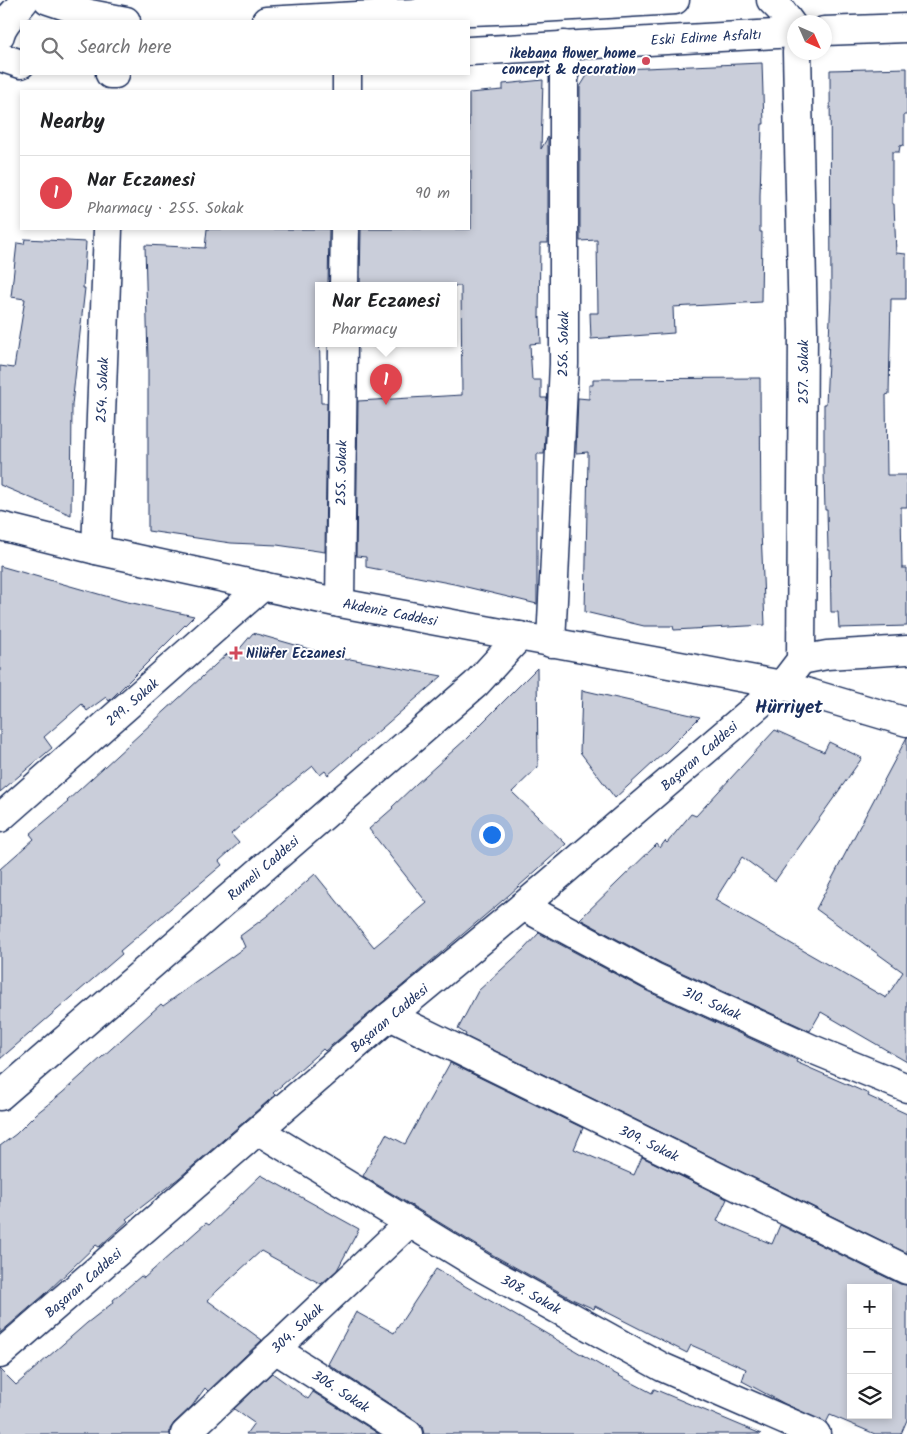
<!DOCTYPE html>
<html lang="en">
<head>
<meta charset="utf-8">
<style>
  :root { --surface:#fff; --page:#f6f6f6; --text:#202124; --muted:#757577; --line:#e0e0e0; --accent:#b45309 }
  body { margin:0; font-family:Kalam,sans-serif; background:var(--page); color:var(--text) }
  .controls { position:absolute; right:15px; bottom:15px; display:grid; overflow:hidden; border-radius:0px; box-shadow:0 2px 8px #0003 }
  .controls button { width:45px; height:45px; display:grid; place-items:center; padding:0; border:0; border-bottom:1px solid var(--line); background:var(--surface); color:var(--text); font:25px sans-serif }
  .compass { position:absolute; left:787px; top:15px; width:45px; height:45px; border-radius:50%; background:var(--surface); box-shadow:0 2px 8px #0003; rotate:135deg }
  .you { position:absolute; left:491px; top:834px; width:18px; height:18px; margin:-12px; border:4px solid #fff; border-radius:50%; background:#1a73e8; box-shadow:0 0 0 8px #1a73e833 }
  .badge { display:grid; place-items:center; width:32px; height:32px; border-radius:50%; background:var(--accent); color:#fff; font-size:16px; font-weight:700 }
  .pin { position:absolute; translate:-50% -41px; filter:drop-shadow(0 1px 2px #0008) }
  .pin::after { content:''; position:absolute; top:26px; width:18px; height:15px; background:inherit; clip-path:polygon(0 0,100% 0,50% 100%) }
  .popup { position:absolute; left:315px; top:282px; width:142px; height:65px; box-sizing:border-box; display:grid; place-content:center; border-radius:0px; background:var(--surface); filter:drop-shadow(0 1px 4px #0005); font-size:16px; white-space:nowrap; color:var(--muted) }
  .popup b { font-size:19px; color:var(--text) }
  .popup::after { content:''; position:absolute; left:50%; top:100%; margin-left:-10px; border:10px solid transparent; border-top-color:var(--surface) }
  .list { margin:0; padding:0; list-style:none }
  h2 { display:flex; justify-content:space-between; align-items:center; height:65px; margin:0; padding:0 20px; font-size:21px }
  h2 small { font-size:16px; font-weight:400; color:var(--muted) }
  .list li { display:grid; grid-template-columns:32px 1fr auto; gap:15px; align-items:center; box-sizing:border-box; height:75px; padding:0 20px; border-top:1px solid var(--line) }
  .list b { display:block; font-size:19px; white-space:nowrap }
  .list p { margin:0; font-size:16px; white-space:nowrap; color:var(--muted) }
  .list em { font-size:16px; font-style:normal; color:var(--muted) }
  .icon { flex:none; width:28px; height:28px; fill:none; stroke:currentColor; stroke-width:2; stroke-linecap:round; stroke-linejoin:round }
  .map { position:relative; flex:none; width:907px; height:1434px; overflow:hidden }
  .search { position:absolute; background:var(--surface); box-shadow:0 2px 8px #0003; left:20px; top:20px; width:450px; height:55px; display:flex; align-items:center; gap:12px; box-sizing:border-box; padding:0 18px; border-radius:0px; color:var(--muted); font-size:19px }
  .panel { position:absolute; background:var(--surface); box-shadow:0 2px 8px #0003; left:20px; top:90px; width:450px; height:140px; border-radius:0px }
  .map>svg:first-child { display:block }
  .building { fill:#caceda; stroke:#1b2f5e; fill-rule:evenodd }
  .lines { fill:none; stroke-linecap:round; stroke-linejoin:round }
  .minor-casing { stroke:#1b2f5e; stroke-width:31 }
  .major-casing { stroke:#1b2f5e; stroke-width:31 }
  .minor { stroke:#fff; stroke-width:28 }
  .major { stroke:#fff; stroke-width:28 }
  .poi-dot { fill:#d1495b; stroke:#fff; stroke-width:2 }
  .labels { text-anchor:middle; stroke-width:4; stroke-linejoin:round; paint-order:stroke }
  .street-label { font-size:14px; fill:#1b2f5e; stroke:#fff }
  .poi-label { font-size:14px; font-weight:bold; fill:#1b2f5e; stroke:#fff; text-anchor:end }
  .district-label { font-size:19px; font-weight:bold; fill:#1b2f5e; stroke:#fff }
</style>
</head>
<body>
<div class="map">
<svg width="907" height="1434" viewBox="0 0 907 1434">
  <rect width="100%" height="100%" fill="#fff"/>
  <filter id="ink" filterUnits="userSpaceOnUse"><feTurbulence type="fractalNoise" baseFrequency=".02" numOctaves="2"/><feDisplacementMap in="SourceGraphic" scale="10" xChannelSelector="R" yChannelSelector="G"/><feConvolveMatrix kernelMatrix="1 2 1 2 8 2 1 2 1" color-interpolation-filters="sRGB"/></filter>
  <g filter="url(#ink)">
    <g class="building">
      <polygon points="762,63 764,124 762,124 760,196 760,232 762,232 761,302 673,307 674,333 591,339 590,313 598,313 597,240 580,241 580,87 588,74 598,70"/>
      <polygon points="907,68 907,115 904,115 904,145 900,146 899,152 892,152 892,204 894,204 896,253 906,254 906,299 891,299 889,394 886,395 887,475 907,475 907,507 901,507 902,568 907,568 907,626 839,628 838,612 831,612 830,550 828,550 827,510 825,510 824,472 824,404 826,404 831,297 830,70"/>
      <polygon points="543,80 541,149 548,137 548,243 540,243 540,246 539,318 540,317 541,343 530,344 532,380 541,380 541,398 547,398 544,454 537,454 537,604 454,584 366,567 366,557 356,556 358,401 462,395 461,286 360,286 361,229 471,229 471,171 469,172 469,93 503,90 503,84"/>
      <polygon points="207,229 329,229 328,286 318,286 321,403 327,403 325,552 277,545 231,543 148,531 148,359 145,245 205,248"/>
      <polygon points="25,239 86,242 83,288 85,288 72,405 71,515 0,485 0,366 14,368 25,299 11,297 17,243 24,244"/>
      <polygon points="760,378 761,531 765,625 674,630 673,626 644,626 585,612 588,457 588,452 576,453 578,398 589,399 589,385 593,385 593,379"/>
      <polygon points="0,566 123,601 194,616 109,701 106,697 87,711 82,704 44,737 52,748 0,792"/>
      <polygon points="253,633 348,660 350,659 442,676 328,775 325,771 320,775 313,766 258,810 231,834 239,843 219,861 222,865 120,951 122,954 0,1059 0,869 34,839 30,834 68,802 67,801 227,654 231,659"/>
      <polygon points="537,668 538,767 512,792 566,844 509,895 325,1051 323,1049 273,1093 275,1095 179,1178 126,1219 128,1221 99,1247 96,1245 44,1295 0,1333 0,1146 16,1134 36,1114 62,1093 161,1004 163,1006 245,947 240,936 267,916 315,874 374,947 427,903 369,829 393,808 392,807 416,784 466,739"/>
      <polygon points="582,690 700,717 666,751 615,798 580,752"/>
      <polygon points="775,730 824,752 829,742 862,758 775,881 742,857 715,900 886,998 903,972 816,909 907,737 907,1062 821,1012 810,1031 661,963 580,919 657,844 660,848 665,841 667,843 691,814 696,816"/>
      <polygon points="539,933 647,991 797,1060 796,1062 869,1094 868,1096 907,1114 907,1253 465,1036 466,1034 458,1029 478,991 523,950"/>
      <path d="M450 1063 583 1128 574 1149 634 1175 642 1157 727 1199 717 1221 772 1244 780 1225 900 1284 907 1285V1420L901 1434H875L830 1415 826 1423 785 1404 742 1381 746 1369 691 1345 687 1353 595 1306 594 1309 574 1300 493 1255 363 1176 386 1134 405 1144ZM851 1288H888V1415H851Z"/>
      <polygon points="261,1175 359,1229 337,1270 321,1284 261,1251 207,1300 262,1340 208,1391 205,1388 192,1406 174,1423 170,1429 170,1434 0,1434 0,1369 16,1385 87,1323 114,1302 113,1300 141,1276 144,1278 206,1223 209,1225"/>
      <polygon points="436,1269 610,1371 652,1393 654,1389 761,1434 424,1434 422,1426 416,1421 328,1364 356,1312 394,1333"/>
      <polygon points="272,1373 308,1399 313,1392 379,1434 246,1434 254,1423 234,1409"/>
    </g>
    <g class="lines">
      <defs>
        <g id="minor">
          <polyline points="347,91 347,74"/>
          <polyline points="344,286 345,229"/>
          <polyline points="0,526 96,550 340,603 782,685 907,722"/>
          <polyline points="96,550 108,229"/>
          <polyline points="340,603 343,344"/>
          <polyline points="551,643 564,364 564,45"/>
          <polyline points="801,660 827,655 907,650"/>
          <polyline points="0,818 263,586"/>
          <polyline points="523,906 654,977 812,1049 907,1088"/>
          <polyline points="390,1016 907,1270"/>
          <polyline points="0,1096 476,684 520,636"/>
          <polyline points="259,1131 485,1269 662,1367 816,1434"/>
          <polyline points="275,1349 408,1434"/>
          <polyline points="0,1354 390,1016 523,906 782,685 801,660 803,330 797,52"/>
          <polyline points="185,1434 409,1223"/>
        </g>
        <g id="major">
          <polyline points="48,0 90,14 126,21"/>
          <polyline points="771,0 780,9 794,28"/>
          <polyline points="266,21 393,14 523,9 675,0"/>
          <polyline points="824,31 907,28"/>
          <path d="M0 35C3 21 17 11 25 0"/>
          <polyline points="469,51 794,33"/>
          <polyline points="0,57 21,64"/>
          <polyline points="110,74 115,74"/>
        </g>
      </defs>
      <use href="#minor" class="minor-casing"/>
      <use href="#major" class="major-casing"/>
      <use href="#minor" class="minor"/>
      <use href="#major" class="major"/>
    </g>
  </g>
  <g class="poi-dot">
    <circle cx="646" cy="61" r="5"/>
    <path d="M233.5 645.5h5v5h5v5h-5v5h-5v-5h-5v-5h5z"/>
  </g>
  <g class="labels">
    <g class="street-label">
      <text transform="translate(706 37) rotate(-3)" y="5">Eski Edirne Asfaltı</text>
      <text transform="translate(563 344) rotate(-89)" y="5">256. Sokak</text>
      <text transform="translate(803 372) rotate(-90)" y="5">257. Sokak</text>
      <text transform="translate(102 390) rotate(-88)" y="5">254. Sokak</text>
      <text transform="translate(341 473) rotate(-89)" y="5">255. Sokak</text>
      <text transform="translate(390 612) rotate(11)" y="5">Akdeniz Caddesi</text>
      <text transform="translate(132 702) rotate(-41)" y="5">299. Sokak</text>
      <text transform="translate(699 756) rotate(-41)" y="5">Başaran Caddesi</text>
      <text transform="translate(263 868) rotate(-41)" y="5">Rumeli Caddesi</text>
      <text transform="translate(712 1003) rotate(24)" y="5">310. Sokak</text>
      <text transform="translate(389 1018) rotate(-40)" y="5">Başaran Caddesi</text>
      <text transform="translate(649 1143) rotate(26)" y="5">309. Sokak</text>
      <text transform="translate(83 1283) rotate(-41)" y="5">Başaran Caddesi</text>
      <text transform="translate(531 1294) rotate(29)" y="5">308. Sokak</text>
      <text transform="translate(297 1328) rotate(-43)" y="5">304. Sokak</text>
      <text transform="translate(341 1391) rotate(33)" y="5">306. Sokak</text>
    </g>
    <g class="poi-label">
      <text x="636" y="58">ikebana flower home<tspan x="636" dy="16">concept &amp; decoration</tspan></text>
      <text x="246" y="658" text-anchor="start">Nilüfer Eczanesi</text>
    </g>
    <g class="district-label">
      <text x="789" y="713">Hürriyet</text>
    </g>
  </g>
</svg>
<div class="controls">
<button>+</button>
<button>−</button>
<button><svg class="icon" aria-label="layers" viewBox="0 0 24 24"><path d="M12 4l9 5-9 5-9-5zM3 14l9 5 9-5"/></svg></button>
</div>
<svg class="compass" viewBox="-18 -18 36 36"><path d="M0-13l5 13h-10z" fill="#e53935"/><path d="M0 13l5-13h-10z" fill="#757577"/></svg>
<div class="you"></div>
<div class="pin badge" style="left:386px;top:405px;background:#e0444e">1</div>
<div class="popup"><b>Nar Eczanesi</b>Pharmacy</div>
<div class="search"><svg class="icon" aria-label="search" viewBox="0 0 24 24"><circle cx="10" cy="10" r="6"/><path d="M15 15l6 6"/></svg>Search here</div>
<section class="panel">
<h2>Nearby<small></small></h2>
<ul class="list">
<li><span class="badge" style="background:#e0444e">1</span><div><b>Nar Eczanesi</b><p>Pharmacy · 255. Sokak</p></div><em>90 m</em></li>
</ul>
</section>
</div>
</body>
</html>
